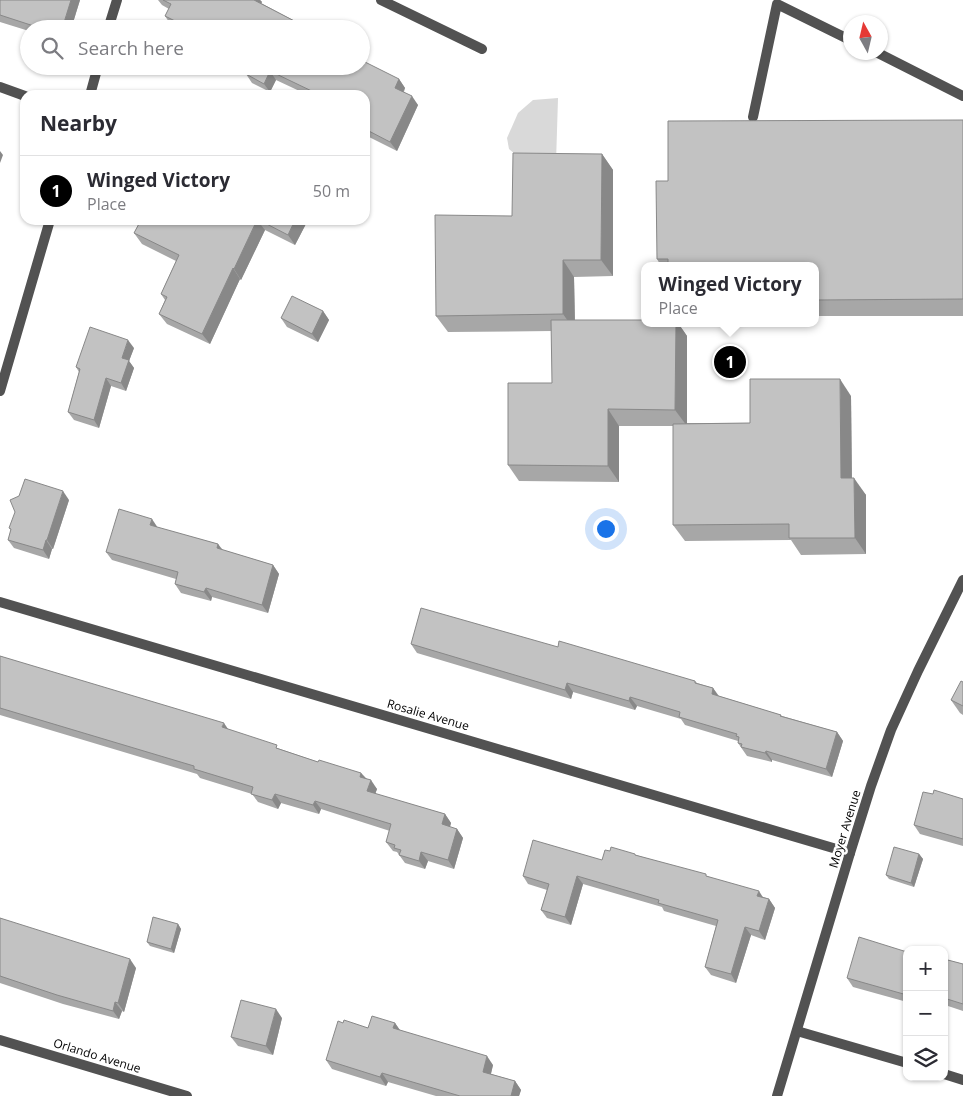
<!DOCTYPE html>
<html lang="en">
<head>
<meta charset="utf-8">
<style>
  :root { --surface:#fff; --page:#f2f2f3; --text:#2b2b33; --muted:#7c7c81; --line:#e1e1e2; --accent:#000 }
  body { margin:0; font-family:"Open Sans",sans-serif; background:var(--page); color:var(--text) }
  .controls { position:absolute; right:15px; bottom:15px; display:grid; overflow:hidden; border-radius:10px; box-shadow:0 1px 4px #0004 }
  .controls button { width:45px; height:45px; display:grid; place-items:center; padding:0; border:0; border-bottom:1px solid var(--line); background:var(--surface); color:var(--text); font:25px sans-serif }
  .compass { position:absolute; left:843px; top:15px; width:45px; height:45px; border-radius:50%; background:var(--surface); box-shadow:0 1px 4px #0004; rotate:352deg }
  .you { position:absolute; left:605px; top:528px; width:18px; height:18px; margin:-12px; border:4px solid #fff; border-radius:50%; background:#1a73e8; box-shadow:0 0 0 8px #1a73e833 }
  .badge { display:grid; place-items:center; width:32px; height:32px; border-radius:50%; background:var(--accent); color:#fff; font-size:16px; font-weight:700 }
  .pin { position:absolute; translate:-50% -50%; border:2px solid #fff; box-shadow:0 1px 5px #0006 }
  .popup { position:absolute; left:641px; top:262px; width:178px; height:65px; box-sizing:border-box; display:grid; place-content:center; border-radius:10px; background:var(--surface); filter:drop-shadow(0 1px 4px #0005); font-size:16px; white-space:nowrap; color:var(--muted) }
  .popup b { font-size:19px; color:var(--text) }
  .popup::after { content:''; position:absolute; left:50%; top:100%; margin-left:-10px; border:10px solid transparent; border-top-color:var(--surface) }
  .list { margin:0; padding:0; list-style:none }
  h2 { display:flex; justify-content:space-between; align-items:center; height:65px; margin:0; padding:0 20px; font-size:21px }
  h2 small { font-size:16px; font-weight:400; color:var(--muted) }
  .list li { display:grid; grid-template-columns:32px 1fr auto; gap:15px; align-items:center; box-sizing:border-box; height:70px; padding:0 20px; border-top:1px solid var(--line) }
  .list b { display:block; font-size:19px; white-space:nowrap }
  .list p { margin:0; font-size:16px; white-space:nowrap; color:var(--muted) }
  .list em { font-size:16px; font-style:normal; color:var(--muted) }
  .icon { flex:none; width:28px; height:28px; fill:none; stroke:currentColor; stroke-width:2; stroke-linecap:round; stroke-linejoin:round }
  .map { position:relative; flex:none; width:963px; height:1096px; overflow:hidden }
  .search { position:absolute; background:var(--surface); box-shadow:0 1px 4px #0004; left:20px; top:20px; width:350px; height:55px; display:flex; align-items:center; gap:12px; box-sizing:border-box; padding:0 18px; border-radius:28px; color:var(--muted); font-size:19px }
  .panel { position:absolute; background:var(--surface); box-shadow:0 1px 4px #0004; left:20px; top:90px; width:350px; height:135px; border-radius:15px }
  .map>svg:first-child { display:block }
  .green { fill:#d9d9d9 }
  .lines { fill:none; stroke-linecap:round; stroke-linejoin:round }
  .service { stroke:#525252; stroke-width:10 }
  .minor { stroke:#525252; stroke-width:10 }
  .tertiary { stroke:#525252; stroke-width:10 }
  .wall { fill:#a7a7a7 }
  .shaded-wall { fill:#888 }
  .building { fill:#c2c2c2; stroke:#888 }
  .labels { text-anchor:middle; stroke-width:5; stroke-linejoin:round; paint-order:stroke }
  .street-label { font-size:12px; fill:#000; stroke:#fff }
</style>
</head>
<body>
<div class="map">
<svg width="963" height="1096" viewBox="0 0 963 1096">
  <rect width="100%" height="100%" fill="#fff"/>
  <polygon class="green" points="558,98 556,162 524,162 509,149 507,138 518,113 533,100"/>
  <g class="lines">
    <g class="service">
      <polyline points="876,52 963,96"/>
      <polyline points="753,117 777,4 850,40"/>
    </g>
    <g class="minor">
      <polyline points="381,0 482,49"/>
      <polyline points="108,29 117,0"/>
      <polyline points="0,87 25,96"/>
      <polyline points="90,95 98,66"/>
      <polyline points="0,391 50,220"/>
      <polyline points="0,602 850,853"/>
      <polyline points="797,1031 907,1063"/>
      <polyline points="0,1040 187,1096"/>
      <polyline points="944,1074 963,1080"/>
    </g>
    <polyline class="tertiary" points="777,1096 850,853 871,786 891,730 918,671 963,580"/>
  </g>
  <g class="wall">
    <polygon points="0,0 80,0 71,29 29,29 29,31 0,22"/>
    <polygon points="158,0 260,0 262,2 261,3 304,26 307,29 179,29 171,25 165,16 169,9 162,5"/>
    <polygon points="250,66 399,79 405,88 404,92 418,105 397,151 365,135 365,95 308,95 276,80 270,92 252,83 246,74"/>
    <polygon points="963,120 963,316 815,316 815,266 661,266 657,259 668,181"/>
    <polygon points="602,154 613,170 613,276 574,277 575,320 645,323 678,323 687,336 687,423 750,423 851,396 852,478 866,495 866,554 801,555 791,540 685,541 673,525 673,426 619,426 619,482 519,481 508,465 552,383 552,331 448,332 436,316 512,216"/>
    <polygon points="141,220 308,220 295,245 265,230 241,280 240,279 210,344 167,324 159,314 165,300 161,294 176,261 142,244 134,233"/>
    <polygon points="323,311 329,320 318,342 287,327 281,318"/>
    <polygon points="134,348 129,361 134,368 126,391 111,386 99,428 74,420 68,412 79,372 76,367"/>
    <polygon points="69,500 53,549 52,549 49,559 14,548 8,540 11,530 9,528"/>
    <polygon points="158,528 218,544 223,550 273,565 279,574 268,613 212,597 211,601 181,593 175,584 176,579 112,560 106,552"/>
    <polygon points="411,644 558,647 695,681 697,683 713,688 719,696 781,715 782,716 837,732 843,741 832,777 772,760 772,762 747,756 738,743 738,741 685,725 681,719 637,706 635,710 573,692 571,699 417,653"/>
    <polygon points="0,656 228,729 280,749 318,762 361,773 377,789 375,794 445,814 451,823 450,827 457,829 463,838 454,869 428,861 425,869 405,863 397,852 393,851 386,842 390,831 321,809 319,814 281,803 278,809 258,802 252,794 200,778 197,774 0,715"/>
    <polygon points="963,682 963,715 960,713 951,700"/>
    <polygon points="933,794 963,799 963,846 920,834 914,825"/>
    <polygon points="610,851 636,855 707,876 769,899 775,908 765,940 751,935 736,983 711,975 705,967 716,926 664,911 662,907 583,884 571,925 547,918 541,910 547,890 528,884 523,876 602,860"/>
    <polygon points="919,854 923,859 914,887 889,879 886,875"/>
    <polygon points="0,918 136,968 124,1012 122,1011 119,1019 63,1004 0,983"/>
    <polygon points="178,924 181,929 174,953 150,946 147,942"/>
    <polygon points="907,952 907,1002 853,987 847,978"/>
    <polygon points="944,959 963,964 963,1011 945,1005 944,1009"/>
    <polygon points="282,1018 273,1055 238,1046 231,1037"/>
    <polygon points="343,1023 368,1028 395,1023 400,1030 493,1065 491,1074 515,1081 521,1090 519,1096 436,1096 388,1082 386,1086 332,1069 326,1060"/>
  </g>
  <g class="shaded-wall">
    <polygon points="71,0 80,0 71,29 62,29"/>
    <polygon points="253,0 260,0 262,2 259,8"/>
    <polygon points="270,71 276,80 270,92 264,84"/>
    <polygon points="399,79 405,88 401,96 395,88"/>
    <polygon points="412,96 418,105 397,151 390,142"/>
    <polygon points="0,151 3,155 0,163"/>
    <polygon points="602,154 613,170 613,276 601,260"/>
    <polygon points="257,220 265,230 241,280 234,269"/>
    <polygon points="295,220 308,220 295,245 288,235"/>
    <polygon points="563,260 574,277 575,331 563,314"/>
    <polygon points="233,268 240,279 210,344 202,334"/>
    <polygon points="323,311 329,320 318,342 312,334"/>
    <polygon points="676,323 678,323 687,336 687,426 675,410"/>
    <polygon points="128,340 134,348 129,361 134,368 126,391 121,383 122,358"/>
    <polygon points="106,378 111,386 99,428 94,420"/>
    <polygon points="840,379 851,396 852,495 841,478"/>
    <polygon points="608,409 619,426 619,482 608,466"/>
    <polygon points="854,478 866,495 866,554 855,538"/>
    <polygon points="63,491 69,500 53,549 47,540"/>
    <polygon points="152,519 158,528 150,525"/>
    <polygon points="46,540 52,549 49,559 43,550"/>
    <polygon points="218,544 224,553 217,548"/>
    <polygon points="273,565 279,574 268,613 262,605"/>
    <polygon points="206,588 212,597 211,601 204,592"/>
    <polygon points="567,683 573,692 571,699 565,690"/>
    <polygon points="713,688 719,697 712,694"/>
    <polygon points="630,697 637,706 635,710 629,701"/>
    <polygon points="224,723 230,732 222,727"/>
    <polygon points="837,732 843,741 832,777 826,769"/>
    <polygon points="766,751 772,760 772,762 765,753"/>
    <polygon points="361,773 368,781 360,777"/>
    <polygon points="371,780 377,789 373,800 367,791"/>
    <polygon points="275,794 281,803 278,809 272,800"/>
    <polygon points="315,801 321,809 319,814 313,805"/>
    <polygon points="445,814 451,823 448,833 442,824"/>
    <polygon points="457,829 463,838 454,869 448,860"/>
    <polygon points="421,852 428,861 425,869 419,861"/>
    <polygon points="919,854 923,859 914,887 911,883"/>
    <polygon points="577,876 583,884 571,925 565,917"/>
    <polygon points="759,891 764,899 757,896"/>
    <polygon points="769,899 775,908 765,940 759,931"/>
    <polygon points="178,924 181,929 174,953 171,949"/>
    <polygon points="745,927 751,935 736,983 731,974"/>
    <polygon points="130,959 136,968 124,1012 118,1003"/>
    <polygon points="115,1002 122,1011 119,1019 113,1011"/>
    <polygon points="276,1009 282,1018 273,1055 266,1046"/>
    <polygon points="395,1023 401,1032 393,1028"/>
    <polygon points="487,1056 493,1065 489,1081 483,1072"/>
    <polygon points="382,1073 388,1082 386,1086 380,1077"/>
    <polygon points="515,1081 521,1090 519,1096 511,1096"/>
  </g>
  <g class="building">
    <polygon points="0,0 71,0 62,29 43,29 0,15"/>
    <polygon points="163,0 254,0 304,26 303,29 191,29 165,16 171,4"/>
    <polygon points="361,60 399,79 395,88 412,96 390,142 365,129 365,95 320,95 270,71 264,84 246,74 250,66 361,66"/>
    <polygon points="963,120 963,299 815,300 815,266 668,266 668,259 657,259 656,181 668,181 668,121"/>
    <polygon points="513,153 602,154 601,260 563,260 563,314 436,316 435,215 512,216"/>
    <polygon points="141,220 257,220 234,269 233,268 202,334 159,314 167,297 161,294 179,255 134,233"/>
    <polygon points="259,220 295,220 288,235"/>
    <polygon points="292,296 323,311 312,334 281,318"/>
    <polygon points="551,320 645,320 645,323 676,323 675,410 608,409 608,466 508,465 508,383 552,383"/>
    <polygon points="90,327 128,340 122,358 129,360 121,383 106,378 94,420 68,412 80,369 76,367"/>
    <polygon points="750,379 840,379 841,478 854,478 855,538 789,538 789,524 673,525 673,424 750,423"/>
    <polygon points="25,479 63,491 47,540 46,540 43,550 8,540 11,529 9,528 15,512 10,500 19,496"/>
    <polygon points="119,509 152,519 150,525 218,544 217,548 273,565 262,605 206,588 204,592 175,584 178,572 106,552"/>
    <polygon points="421,608 558,647 559,641 695,681 695,683 713,688 712,694 781,715 780,716 837,732 826,769 766,751 765,753 741,747 742,744 738,743 739,737 736,736 737,734 679,717 680,712 630,697 629,701 567,683 565,690 411,644"/>
    <polygon points="0,656 224,723 222,727 277,745 276,748 318,762 319,760 361,773 360,777 371,780 367,791 445,814 442,824 457,829 448,860 421,852 419,861 399,855 401,850 394,848 395,845 386,842 391,824 315,801 313,805 275,794 272,800 251,794 253,787 194,769 194,766 0,708"/>
    <polygon points="961,681 963,682 963,706 951,700"/>
    <polygon points="934,790 963,799 963,839 914,825 923,792 933,794"/>
    <polygon points="533,840 602,860 605,850 610,851 611,847 635,854 635,855 706,874 706,876 759,891 757,896 769,899 759,931 745,927 731,974 705,967 718,920 658,903 659,900 577,876 565,917 541,910 549,884 523,876"/>
    <polygon points="894,847 919,854 911,883 886,875"/>
    <polygon points="153,917 178,924 171,949 147,942"/>
    <polygon points="0,918 130,959 118,1003 115,1002 113,1011 57,995 0,976"/>
    <polygon points="859,937 907,952 907,995 847,978"/>
    <polygon points="944,959 963,964 963,1004 944,998"/>
    <polygon points="241,1000 276,1009 266,1046 231,1037"/>
    <polygon points="372,1016 395,1023 393,1028 487,1056 483,1072 515,1081 511,1096 460,1096 382,1073 380,1077 326,1060 338,1021 343,1023 344,1020 368,1028"/>
  </g>
  <g class="labels">
    <g class="street-label">
      <text transform="translate(428 715) rotate(16)" y="4">Rosalie Avenue</text>
      <text transform="translate(845 829) rotate(-73)" y="4">Moyer Avenue</text>
      <text transform="translate(97 1056) rotate(17)" y="4">Orlando Avenue</text>
    </g>
  </g>
</svg>
<div class="controls">
<button>+</button>
<button>−</button>
<button><svg class="icon" aria-label="layers" viewBox="0 0 24 24"><path d="M12 4l9 5-9 5-9-5zM3 14l9 5 9-5"/></svg></button>
</div>
<svg class="compass" viewBox="-18 -18 36 36"><path d="M0-13l5 13h-10z" fill="#e53935"/><path d="M0 13l5-13h-10z" fill="#7c7c81"/></svg>
<div class="you"></div>
<div class="pin badge" style="left:730px;top:362px">1</div>
<div class="popup"><b>Winged Victory</b>Place</div>
<div class="search"><svg class="icon" aria-label="search" viewBox="0 0 24 24"><circle cx="10" cy="10" r="6"/><path d="M15 15l6 6"/></svg>Search here</div>
<section class="panel">
<h2>Nearby<small></small></h2>
<ul class="list">
<li><span class="badge">1</span><div><b>Winged Victory</b><p>Place</p></div><em>50 m</em></li>
</ul>
</section>
</div>
</body>
</html>
